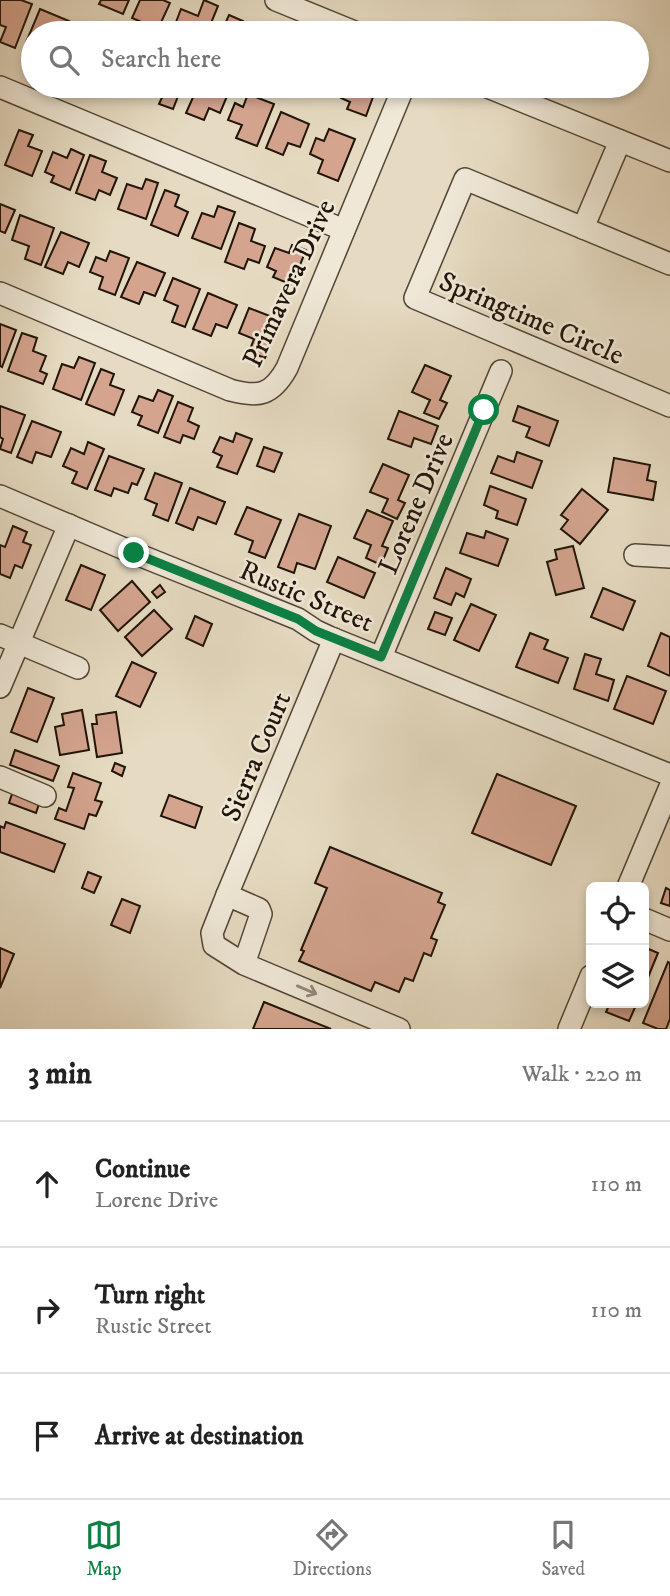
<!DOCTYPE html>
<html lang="en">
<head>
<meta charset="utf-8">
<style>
  :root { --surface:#fff; --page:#f2f2f2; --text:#222; --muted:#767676; --line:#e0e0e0; --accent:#0b8043 }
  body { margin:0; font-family:"IM FELL DW Pica",serif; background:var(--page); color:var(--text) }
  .controls { position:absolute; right:21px; bottom:21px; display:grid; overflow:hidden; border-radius:10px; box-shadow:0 4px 10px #0003 }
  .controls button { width:63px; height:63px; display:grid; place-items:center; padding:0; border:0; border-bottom:2px solid var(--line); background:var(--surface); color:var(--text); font:35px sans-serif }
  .stop { position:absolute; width:21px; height:21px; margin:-16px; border:5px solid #0b8043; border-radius:50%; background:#fff }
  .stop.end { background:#0b8043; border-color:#fff; box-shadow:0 2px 7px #0008 }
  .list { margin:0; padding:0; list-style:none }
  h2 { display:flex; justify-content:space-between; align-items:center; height:91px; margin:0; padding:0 28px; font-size:30px }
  h2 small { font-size:23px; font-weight:400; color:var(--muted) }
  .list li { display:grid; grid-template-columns:46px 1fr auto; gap:21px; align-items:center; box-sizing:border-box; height:126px; padding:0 28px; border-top:2px solid var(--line) }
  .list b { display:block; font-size:26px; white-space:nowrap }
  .list p { margin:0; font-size:23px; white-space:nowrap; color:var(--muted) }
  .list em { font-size:23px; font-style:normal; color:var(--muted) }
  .icon { flex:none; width:38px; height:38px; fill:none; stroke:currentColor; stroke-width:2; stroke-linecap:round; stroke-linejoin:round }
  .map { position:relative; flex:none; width:670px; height:1029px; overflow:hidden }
  .search { position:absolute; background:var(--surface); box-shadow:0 4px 10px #0003; left:21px; right:21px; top:21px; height:77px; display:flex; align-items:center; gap:18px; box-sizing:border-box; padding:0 24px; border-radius:38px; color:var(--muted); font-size:26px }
  .sheet { height:469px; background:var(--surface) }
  nav { display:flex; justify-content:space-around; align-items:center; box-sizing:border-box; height:98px; border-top:2px solid var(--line); background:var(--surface); font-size:19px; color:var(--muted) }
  nav a { display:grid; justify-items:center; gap:4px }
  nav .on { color:var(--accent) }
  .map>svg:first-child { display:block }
  .building { fill:#d4a48f; stroke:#201408; stroke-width:2 }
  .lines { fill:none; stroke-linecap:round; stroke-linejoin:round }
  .minor-casing { stroke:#524636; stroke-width:24 }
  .minor { stroke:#efe8d7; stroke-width:21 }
  .oneway { stroke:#92897a }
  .route { stroke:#0b8043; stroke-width:9 }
  .labels { text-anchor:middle; stroke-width:5; stroke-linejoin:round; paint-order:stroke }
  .street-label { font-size:28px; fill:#201408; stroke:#efe8d7 }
</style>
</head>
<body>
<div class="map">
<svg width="670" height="1029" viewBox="0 0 670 1029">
  <rect width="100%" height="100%" fill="#e6dbc2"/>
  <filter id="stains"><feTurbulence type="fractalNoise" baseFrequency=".00286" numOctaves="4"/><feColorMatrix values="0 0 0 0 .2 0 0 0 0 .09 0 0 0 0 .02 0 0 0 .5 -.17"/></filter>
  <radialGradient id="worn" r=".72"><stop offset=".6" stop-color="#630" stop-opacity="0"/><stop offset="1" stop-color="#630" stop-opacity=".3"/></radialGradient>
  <g class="building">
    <polygon points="0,0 21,0 32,4 15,48 0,42 6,27 0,25"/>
    <polygon points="101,0 129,0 123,14 99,4"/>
    <polygon points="140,0 163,0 170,3 158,29 132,18"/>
    <polygon points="204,0 218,6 207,33 179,33 183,24 176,22 181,9 198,16"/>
    <polygon points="40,9 69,21 63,33 33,33 33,48 25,45"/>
    <polygon points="229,15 243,21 239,31 246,33 221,33"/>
    <polygon points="88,23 114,33 84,33"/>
    <polygon points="151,86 182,86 173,109 159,104 165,91"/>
    <polygon points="198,86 221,86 230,89 220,113 209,108 204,120 186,113"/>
    <polygon points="299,86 322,86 319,94"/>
    <polygon points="346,86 377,86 366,116 347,109 350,102 341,98"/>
    <polygon points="248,94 274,104 257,146 236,138 242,125 228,120 235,103 243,107"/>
    <polygon points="281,112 309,124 300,147 288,143 283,155 266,148"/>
    <polygon points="329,129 355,139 338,181 318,173 323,160 310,154 316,138 324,141"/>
    <polygon points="19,130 33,135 28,146 42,151 32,176 5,165"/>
    <polygon points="71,149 84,155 70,190 51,182 54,176 45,172 53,152 67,158"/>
    <polygon points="90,155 106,161 102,172 117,178 110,195 99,190 95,200 76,193"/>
    <polygon points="146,179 158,183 146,219 118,209 127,184 142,189"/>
    <polygon points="165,190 179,195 175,206 188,212 178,236 151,225"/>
    <polygon points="0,204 15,210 5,233 0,231"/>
    <polygon points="218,206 235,212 221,249 192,238 202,213 214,217"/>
    <polygon points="20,215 54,228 41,265 25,259 29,246 12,240"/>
    <polygon points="239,223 255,229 251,241 265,246 259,263 248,259 244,269 225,262"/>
    <polygon points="61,232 89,243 79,267 68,262 63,274 45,267"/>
    <polygon points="292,245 306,250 292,285 273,277 276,271 267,267 275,248 289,253"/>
    <polygon points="110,251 129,258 115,295 99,289 103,277 90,272 96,257 106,261"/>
    <polygon points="137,262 165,273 155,296 144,292 139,304 121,297"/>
    <polygon points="173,278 200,289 185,327 172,322 178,306 164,300"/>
    <polygon points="208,293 237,305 227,328 216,324 211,336 193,329"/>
    <polygon points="249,308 280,320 265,358 249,352 254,339 239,333"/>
    <polygon points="0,324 16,330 2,367 0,366"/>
    <polygon points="22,333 37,338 33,351 46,356 40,371 47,374 43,384 8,371"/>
    <polygon points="79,357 95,363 81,400 53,389 62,364 74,368"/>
    <polygon points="425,365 451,376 440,400 447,403 439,419 424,413 430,400 412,392"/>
    <polygon points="101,369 114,374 110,385 124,390 114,415 86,404"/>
    <polygon points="158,390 173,396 158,433 138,425 142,416 132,412 139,396 153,401"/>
    <polygon points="178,402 193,408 188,421 199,426 194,439 183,435 180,443 164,437"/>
    <polygon points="0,406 25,415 11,453 0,449 3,439 0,437"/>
    <polygon points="518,406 558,421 549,446 526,437 530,427 513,421"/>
    <polygon points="399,411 438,426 431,444 414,438 411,447 388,439"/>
    <polygon points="32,421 61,432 51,457 36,452 32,463 17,457"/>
    <polygon points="236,433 252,439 237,474 217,467 222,456 213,452 220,437 233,442"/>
    <polygon points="88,442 104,449 87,489 72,483 77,472 63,466 71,448 84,454"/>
    <polygon points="264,447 282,453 274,472 257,466"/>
    <polygon points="517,452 542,461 532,488 491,473 498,456 514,462"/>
    <polygon points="109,456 144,469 137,485 132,483 128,493 114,488 111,496 95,490"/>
    <polygon points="614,458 650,465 647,480 656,482 653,500 608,492"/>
    <polygon points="383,464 409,475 398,500 405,503 397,519 382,512 388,499 370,492"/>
    <polygon points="155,473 182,483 168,521 153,515 157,504 145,499"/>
    <polygon points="490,486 526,499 517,525 496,518 498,511 484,505"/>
    <polygon points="190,488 225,502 216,524 198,517 193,530 176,523"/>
    <polygon points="582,489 608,510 580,544 561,529 568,520 561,515"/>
    <polygon points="247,507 281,520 265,558 249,552 253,541 235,534"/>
    <polygon points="367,510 393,521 382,546 388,548 381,565 366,558 371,545 354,538"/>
    <polygon points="299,514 331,526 315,569 297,563 294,573 278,567"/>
    <polygon points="13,526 27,532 23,542 31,545 22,568 15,565 10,578 0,574 0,545 5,547"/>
    <polygon points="486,531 508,539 498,566 460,553 467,533 484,538"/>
    <polygon points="573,546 584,588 556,595 547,562 557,559 555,550"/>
    <polygon points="338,557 375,573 364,598 327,582"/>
    <polygon points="81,565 105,575 91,610 66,600"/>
    <polygon points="446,568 471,579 464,597 456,593 451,605 434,598"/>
    <polygon points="132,581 150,602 118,631 100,610"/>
    <polygon points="160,585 165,592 157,598 152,592"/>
    <polygon points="603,588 635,601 623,630 591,617"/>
    <polygon points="471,604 496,615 479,651 454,640"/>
    <polygon points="154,610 172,629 142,656 125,637"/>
    <polygon points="435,612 452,618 445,635 428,629"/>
    <polygon points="195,616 212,624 203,646 186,638"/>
    <polygon points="530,633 548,640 544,649 568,658 558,683 516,667"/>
    <polygon points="661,633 670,637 670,676 648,666"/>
    <polygon points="585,654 601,659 596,674 614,680 608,701 574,689"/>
    <polygon points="132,662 156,673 140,707 116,696"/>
    <polygon points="627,676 666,691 653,724 614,709"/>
    <polygon points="28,688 54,698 37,742 11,732"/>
    <polygon points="82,710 89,750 60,755 55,727 64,725 62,714"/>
    <polygon points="116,712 122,753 97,757 92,724 97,724 96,715"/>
    <polygon points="15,750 59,766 53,781 10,765"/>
    <polygon points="115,763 125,767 122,776 112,771"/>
    <polygon points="73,773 101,783 95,800 102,802 96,816 89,814 84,829 55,819 59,808 66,811 74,788 68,787"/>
    <polygon points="497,774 576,806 551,865 472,833"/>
    <polygon points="13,791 40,801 36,813 9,803"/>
    <polygon points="169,795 202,807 195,828 161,816"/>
    <polygon points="6,822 65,844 54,872 0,852 0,826 4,828"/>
    <polygon points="330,847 442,893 438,902 445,905 431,938 437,940 431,956 424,953 413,981 405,978 399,992 375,982 371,991 299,961 304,951 301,950 327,888 315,883"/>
    <polygon points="88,872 101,877 94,893 82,888"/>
    <polygon points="666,888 670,890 670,906 661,903"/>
    <polygon points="122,899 140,906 130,933 111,925"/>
    <polygon points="644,947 658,953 644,987"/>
    <polygon points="0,948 14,954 0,988"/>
    <polygon points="668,962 670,963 670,1019 666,1029 658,1029 643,1023"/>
    <polygon points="264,1002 331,1029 253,1029"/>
    <polygon points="610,1003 637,1003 629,1021 606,1012"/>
  </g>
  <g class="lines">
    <defs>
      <g id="minor">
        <polyline points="276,0 357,33"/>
        <polyline points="485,86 670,161"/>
        <polyline points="0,87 344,230"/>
        <polyline points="583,228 620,141"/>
        <polyline points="670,264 465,179 415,298 670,406"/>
        <path d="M0 293 230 390C259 398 272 395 287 368L404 86"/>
        <polyline points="0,496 134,553 298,619 316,631 329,637 670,775"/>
        <polyline points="635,555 670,557"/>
        <polyline points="0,635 78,668"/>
        <polyline points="381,657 501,371"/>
        <polyline points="0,687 69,525"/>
        <polyline points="0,777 45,796"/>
        <polyline points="628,887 670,787"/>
        <polyline points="227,895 334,639"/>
        <polyline points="644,919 670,930"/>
        <polyline points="244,964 261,914 259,909 227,895 212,933 214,945 244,964 399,1029"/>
        <polyline points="569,1029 591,976"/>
      </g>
    </defs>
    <use href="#minor" class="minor-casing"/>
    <use href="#minor" class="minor"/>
  </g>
  <defs><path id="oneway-shaft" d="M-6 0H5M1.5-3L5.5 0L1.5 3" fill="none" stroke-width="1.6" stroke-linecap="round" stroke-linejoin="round" transform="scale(1.75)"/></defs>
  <use class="oneway" href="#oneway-shaft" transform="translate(307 990) rotate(23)"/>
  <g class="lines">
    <polyline class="route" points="134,553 298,619 316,631 381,657 484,410"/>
  </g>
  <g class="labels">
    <g class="street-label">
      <text transform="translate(288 283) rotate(-65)" y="10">Primavera Drive</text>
      <text transform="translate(532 317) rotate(23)" y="10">Springtime Circle</text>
      <text transform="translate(415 503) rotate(-67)" y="10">Lorene Drive</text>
      <text transform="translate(307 595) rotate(23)" y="10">Rustic Street</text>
      <text transform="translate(255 756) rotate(-67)" y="10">Sierra Court</text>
    </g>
  </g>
  <rect width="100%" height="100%" filter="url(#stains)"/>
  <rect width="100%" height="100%" fill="url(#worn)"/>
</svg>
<div class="controls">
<button><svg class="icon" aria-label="locate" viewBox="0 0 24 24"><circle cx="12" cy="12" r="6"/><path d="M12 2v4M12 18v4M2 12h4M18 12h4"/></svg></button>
<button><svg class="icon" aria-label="layers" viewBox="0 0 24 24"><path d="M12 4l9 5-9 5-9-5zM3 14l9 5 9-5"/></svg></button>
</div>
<div class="stop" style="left:484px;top:410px"></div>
<div class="stop end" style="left:134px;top:553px"></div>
<div class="search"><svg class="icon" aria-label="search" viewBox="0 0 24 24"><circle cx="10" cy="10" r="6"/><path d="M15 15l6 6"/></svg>Search here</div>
</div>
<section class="sheet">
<h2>3 min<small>Walk · 220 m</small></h2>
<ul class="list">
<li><svg class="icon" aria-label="ahead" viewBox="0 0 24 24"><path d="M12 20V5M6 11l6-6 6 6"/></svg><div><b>Continue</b><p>Lorene Drive</p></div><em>110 m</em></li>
<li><svg class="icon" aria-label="right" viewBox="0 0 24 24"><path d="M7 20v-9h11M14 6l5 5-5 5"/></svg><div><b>Turn right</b><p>Rustic Street</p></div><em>110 m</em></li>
<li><svg class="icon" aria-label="arrive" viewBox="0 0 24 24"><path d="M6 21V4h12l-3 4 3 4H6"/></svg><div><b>Arrive at destination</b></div></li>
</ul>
</section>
<nav>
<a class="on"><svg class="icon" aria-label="map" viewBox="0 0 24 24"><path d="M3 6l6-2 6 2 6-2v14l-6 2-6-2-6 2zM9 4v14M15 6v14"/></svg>Map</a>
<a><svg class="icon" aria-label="directions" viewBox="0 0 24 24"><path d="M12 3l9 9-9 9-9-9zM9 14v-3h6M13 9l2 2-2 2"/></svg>Directions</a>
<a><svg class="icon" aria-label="saved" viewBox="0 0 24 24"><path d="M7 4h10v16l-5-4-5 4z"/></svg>Saved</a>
</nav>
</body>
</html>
